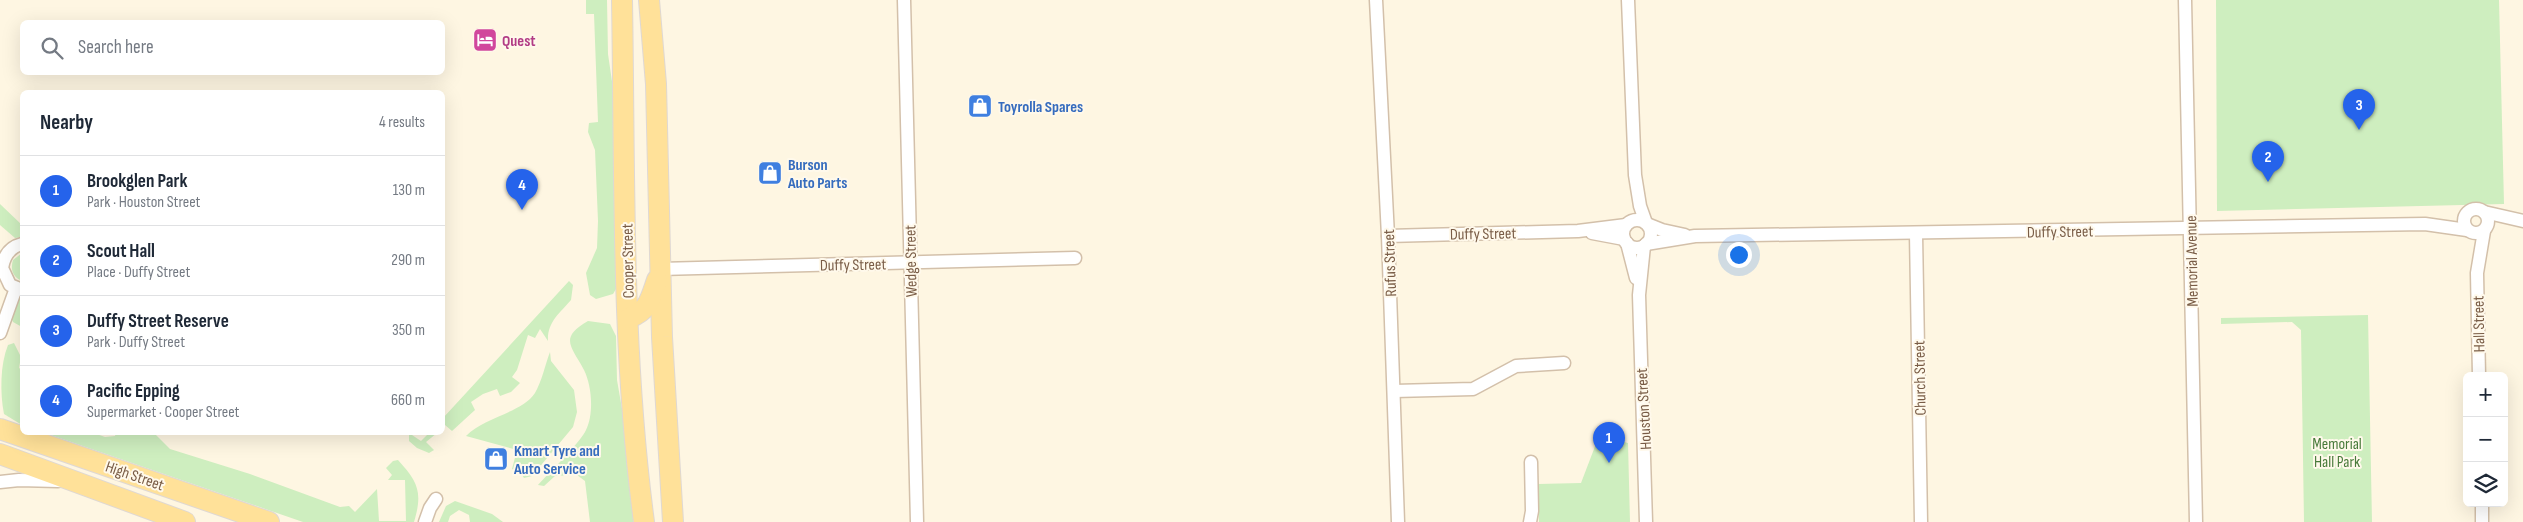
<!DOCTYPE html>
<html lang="en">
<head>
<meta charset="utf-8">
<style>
  :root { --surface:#fff; --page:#f6f6f7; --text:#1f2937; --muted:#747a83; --line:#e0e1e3; --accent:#2563eb }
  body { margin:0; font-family:"Sofia Sans Condensed",sans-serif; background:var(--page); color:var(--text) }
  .controls { position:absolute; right:15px; bottom:15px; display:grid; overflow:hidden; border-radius:8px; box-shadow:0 5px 20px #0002 }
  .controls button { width:45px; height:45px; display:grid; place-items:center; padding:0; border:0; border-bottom:1px solid var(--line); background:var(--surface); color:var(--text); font:25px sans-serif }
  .you { position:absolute; left:1738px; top:254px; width:18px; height:18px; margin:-12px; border:4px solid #fff; border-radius:50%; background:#1a73e8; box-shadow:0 0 0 8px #1a73e833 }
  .badge { display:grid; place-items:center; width:32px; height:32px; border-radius:50%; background:var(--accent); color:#fff; font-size:16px; font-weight:700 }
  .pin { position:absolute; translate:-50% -41px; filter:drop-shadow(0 1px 2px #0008) }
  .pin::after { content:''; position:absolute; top:26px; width:18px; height:15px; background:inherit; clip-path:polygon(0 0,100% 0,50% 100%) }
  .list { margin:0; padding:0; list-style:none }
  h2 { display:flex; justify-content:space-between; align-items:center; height:65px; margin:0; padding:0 20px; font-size:21px }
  h2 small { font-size:16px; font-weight:400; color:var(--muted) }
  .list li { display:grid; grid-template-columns:32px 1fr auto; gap:15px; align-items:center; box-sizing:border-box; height:70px; padding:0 20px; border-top:1px solid var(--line) }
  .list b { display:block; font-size:19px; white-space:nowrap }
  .list p { margin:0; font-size:16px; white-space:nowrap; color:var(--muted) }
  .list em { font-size:16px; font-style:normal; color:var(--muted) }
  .icon { flex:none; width:28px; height:28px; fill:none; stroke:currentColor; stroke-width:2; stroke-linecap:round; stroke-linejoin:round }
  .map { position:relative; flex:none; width:2523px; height:522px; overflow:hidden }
  .search { position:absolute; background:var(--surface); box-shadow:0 5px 20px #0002; left:20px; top:20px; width:425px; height:55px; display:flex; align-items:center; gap:12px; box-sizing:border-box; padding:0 18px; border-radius:8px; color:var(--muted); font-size:19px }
  .panel { position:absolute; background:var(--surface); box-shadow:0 5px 20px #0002; left:20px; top:90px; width:425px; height:345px; border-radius:8px }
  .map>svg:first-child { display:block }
  .green { fill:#ceeebf }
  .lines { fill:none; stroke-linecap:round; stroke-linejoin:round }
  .minor-casing { stroke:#d3c0aa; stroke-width:15 }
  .primary-casing { stroke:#dfd8d3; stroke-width:22 }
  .minor { stroke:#fff; stroke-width:12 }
  .primary { stroke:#ffe199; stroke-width:20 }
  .labels { text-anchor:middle; stroke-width:4; stroke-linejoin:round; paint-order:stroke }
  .hotel-label { font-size:16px; font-weight:bold; fill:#b23c85; stroke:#fff9eb; text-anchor:start }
  .shop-label { font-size:16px; font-weight:bold; fill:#366cbe; stroke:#fff9eb; text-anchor:start }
  .street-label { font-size:16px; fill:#795c46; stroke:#fff9eb }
  .park-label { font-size:16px; fill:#487a3a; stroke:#fff9eb }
</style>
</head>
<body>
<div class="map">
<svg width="2523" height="522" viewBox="0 0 2523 522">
  <rect width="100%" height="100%" fill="#fef6e2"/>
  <g class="green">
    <polygon points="586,0 607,0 608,54 615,102 619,284 613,294 596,299 590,295 586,273 597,248 598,221 595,150 588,132 589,123 598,122 594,14 586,14"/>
    <polygon points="2216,0 2499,0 2504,204 2217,211"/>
    <polygon points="0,204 22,225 22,237 15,238 0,225"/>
    <path d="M22 253V281C13 277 10 270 13 260Z"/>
    <path d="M569 281 573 285 571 300C560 313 547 322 548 341L540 329 535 338 528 335 517 370 512 377 520 383 511 392 500 396 497 389 483 394 471 402 475 410 452 431 445 425 443 427V418Z"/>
    <polygon points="22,291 22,327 13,322 9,311"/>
    <polygon points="2368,315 2372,522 2304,522 2301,330 2292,322 2221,324 2221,318"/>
    <path d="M588 321 610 324 616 336 617 380 625 426 634 522H590L585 481 577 475 555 476 544 486 538 485C548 474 581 442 586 430 594 414 592 386 584 370 572 347 558 338 588 321Z"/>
    <path d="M14 343 21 357 19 368 22 370V393L20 401 22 403V425L4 414C0 393 0 365 8 345Z"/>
    <path d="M550 352 551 361 574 390 577 412 573 427 532 476 524 478 520 472 512 469 517 450 466 436C484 417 522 413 535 393 542 381 545 365 550 352Z"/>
    <path d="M45 433 91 432 105 437 115 436 116 433H154L170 449 250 474 340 507 349 506 355 512 377 489 379 521H406L405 480H388L392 475 386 468 393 461 398 460C418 482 423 492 414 522H303Z"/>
    <polygon points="409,433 421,441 429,433 437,433 426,442 434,450 429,453 417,448 409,441"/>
    <polygon points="1599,436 1628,443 1630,522 1539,522 1538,484 1581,483"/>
    <polygon points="455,501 492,514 503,522 470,522 469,515 459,510 450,516 448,522 439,522 446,506"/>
  </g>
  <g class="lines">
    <defs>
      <g id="minor">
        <polyline points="904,0 917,522"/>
        <polyline points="1376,0 1388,236 1398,522"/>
        <polyline points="1628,0 1635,175 1640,206 1646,223"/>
        <polyline points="2185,0 2196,522"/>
        <circle cx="2476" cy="221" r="12"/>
        <polyline points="2484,212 2523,221"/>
        <circle cx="1637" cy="234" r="14"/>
        <polyline points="1647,224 1662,230 1685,235"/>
        <polyline points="1592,233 1624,239"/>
        <polyline points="1916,234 1921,522"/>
        <polyline points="1388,236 1578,231 1626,225"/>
        <polyline points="1627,243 1636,278"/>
        <path d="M22 244C10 247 4 255 2 268L10 285 22 290"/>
        <polyline points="1646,244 1695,236 2425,224 2467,230"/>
        <polyline points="1644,246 1639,295 1646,522"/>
        <polyline points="660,269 1075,258"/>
        <polyline points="0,333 16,288"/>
        <polyline points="2479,376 2477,273 2484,231"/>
        <polyline points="1394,391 1473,389 1516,366 1564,363"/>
        <polyline points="0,482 19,480 58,481"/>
        <polyline points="2482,503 2482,522"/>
        <polyline points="425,522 430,508 436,499"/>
        <polyline points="1530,522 1532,511 1531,462"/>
      </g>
      <g id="primary">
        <path d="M622 0C625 173 621 350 644 522"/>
        <polyline points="649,0 656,84 662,337 673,522"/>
        <path d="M629 318C649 310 650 300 657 280"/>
        <polyline points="0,429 269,522"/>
        <polyline points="0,454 185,522"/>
      </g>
    </defs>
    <use href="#minor" class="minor-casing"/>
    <use href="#primary" class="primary-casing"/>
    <use href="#minor" class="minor"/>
    <use href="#primary" class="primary"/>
  </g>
  <defs>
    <symbol id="hotel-square" viewBox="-11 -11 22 22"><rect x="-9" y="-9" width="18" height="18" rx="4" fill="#d1479c" stroke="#fff9eb"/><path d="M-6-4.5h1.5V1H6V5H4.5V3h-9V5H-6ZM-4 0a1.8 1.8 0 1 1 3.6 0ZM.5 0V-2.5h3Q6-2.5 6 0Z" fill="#fff"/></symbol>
    <symbol id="shop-square" viewBox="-11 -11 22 22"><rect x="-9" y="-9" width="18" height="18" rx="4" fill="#3f7fe0" stroke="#fff9eb"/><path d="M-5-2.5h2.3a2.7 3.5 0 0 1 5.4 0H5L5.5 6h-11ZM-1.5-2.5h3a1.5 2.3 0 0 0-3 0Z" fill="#fff"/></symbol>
  </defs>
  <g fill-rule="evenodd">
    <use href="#hotel-square" x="471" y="26" width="28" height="28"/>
    <use href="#shop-square" x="966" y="92" width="28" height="28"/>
    <use href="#shop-square" x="756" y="159" width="28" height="28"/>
    <use href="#shop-square" x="482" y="445" width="28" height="28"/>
  </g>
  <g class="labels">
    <g class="hotel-label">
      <text x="502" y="46">Quest</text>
    </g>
    <g class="shop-label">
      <text x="998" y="112">Toyrolla Spares</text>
      <text x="788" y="170">Burson<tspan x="788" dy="18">Auto Parts</tspan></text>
      <text x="514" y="456">Kmart Tyre and<tspan x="514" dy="18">Auto Service</tspan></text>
    </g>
    <g class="street-label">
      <text transform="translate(2060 231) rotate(-1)" y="6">Duffy Street</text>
      <text transform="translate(1483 233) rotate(-1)" y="6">Duffy Street</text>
      <text transform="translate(627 261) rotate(-91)" y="6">Cooper Street</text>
      <text transform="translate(910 261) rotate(-91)" y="6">Wedge Street</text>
      <text transform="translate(2191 261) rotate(-91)" y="6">Memorial Avenue</text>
      <text transform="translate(1389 263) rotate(-92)" y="6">Rufus Street</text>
      <text transform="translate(853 264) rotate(-1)" y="6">Duffy Street</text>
      <text transform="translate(2478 324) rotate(-91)" y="6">Hall Street</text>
      <text transform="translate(1919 378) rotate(-91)" y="6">Church Street</text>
      <text transform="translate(1643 409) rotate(-93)" y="6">Houston Street</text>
      <text transform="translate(135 475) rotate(19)" y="6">High Street</text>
    </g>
    <g class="park-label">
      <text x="2337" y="449">Memorial<tspan x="2337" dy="18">Hall Park</tspan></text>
    </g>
  </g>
</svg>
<div class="controls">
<button>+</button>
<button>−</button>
<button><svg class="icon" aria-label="layers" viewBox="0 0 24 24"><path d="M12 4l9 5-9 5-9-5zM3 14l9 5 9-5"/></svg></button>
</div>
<div class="you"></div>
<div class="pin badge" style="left:1609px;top:463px">1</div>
<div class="pin badge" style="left:2268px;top:182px">2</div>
<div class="pin badge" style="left:2359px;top:130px">3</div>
<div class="pin badge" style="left:522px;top:210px">4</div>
<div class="search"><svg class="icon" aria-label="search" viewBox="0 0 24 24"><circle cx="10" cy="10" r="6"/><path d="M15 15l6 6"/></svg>Search here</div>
<section class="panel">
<h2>Nearby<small>4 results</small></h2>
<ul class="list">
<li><span class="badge">1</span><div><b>Brookglen Park</b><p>Park · Houston Street</p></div><em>130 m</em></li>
<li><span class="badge">2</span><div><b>Scout Hall</b><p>Place · Duffy Street</p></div><em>290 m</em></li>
<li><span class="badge">3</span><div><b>Duffy Street Reserve</b><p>Park · Duffy Street</p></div><em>350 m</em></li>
<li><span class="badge">4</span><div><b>Pacific Epping</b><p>Supermarket · Cooper Street</p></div><em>660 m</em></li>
</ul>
</section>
</div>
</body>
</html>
